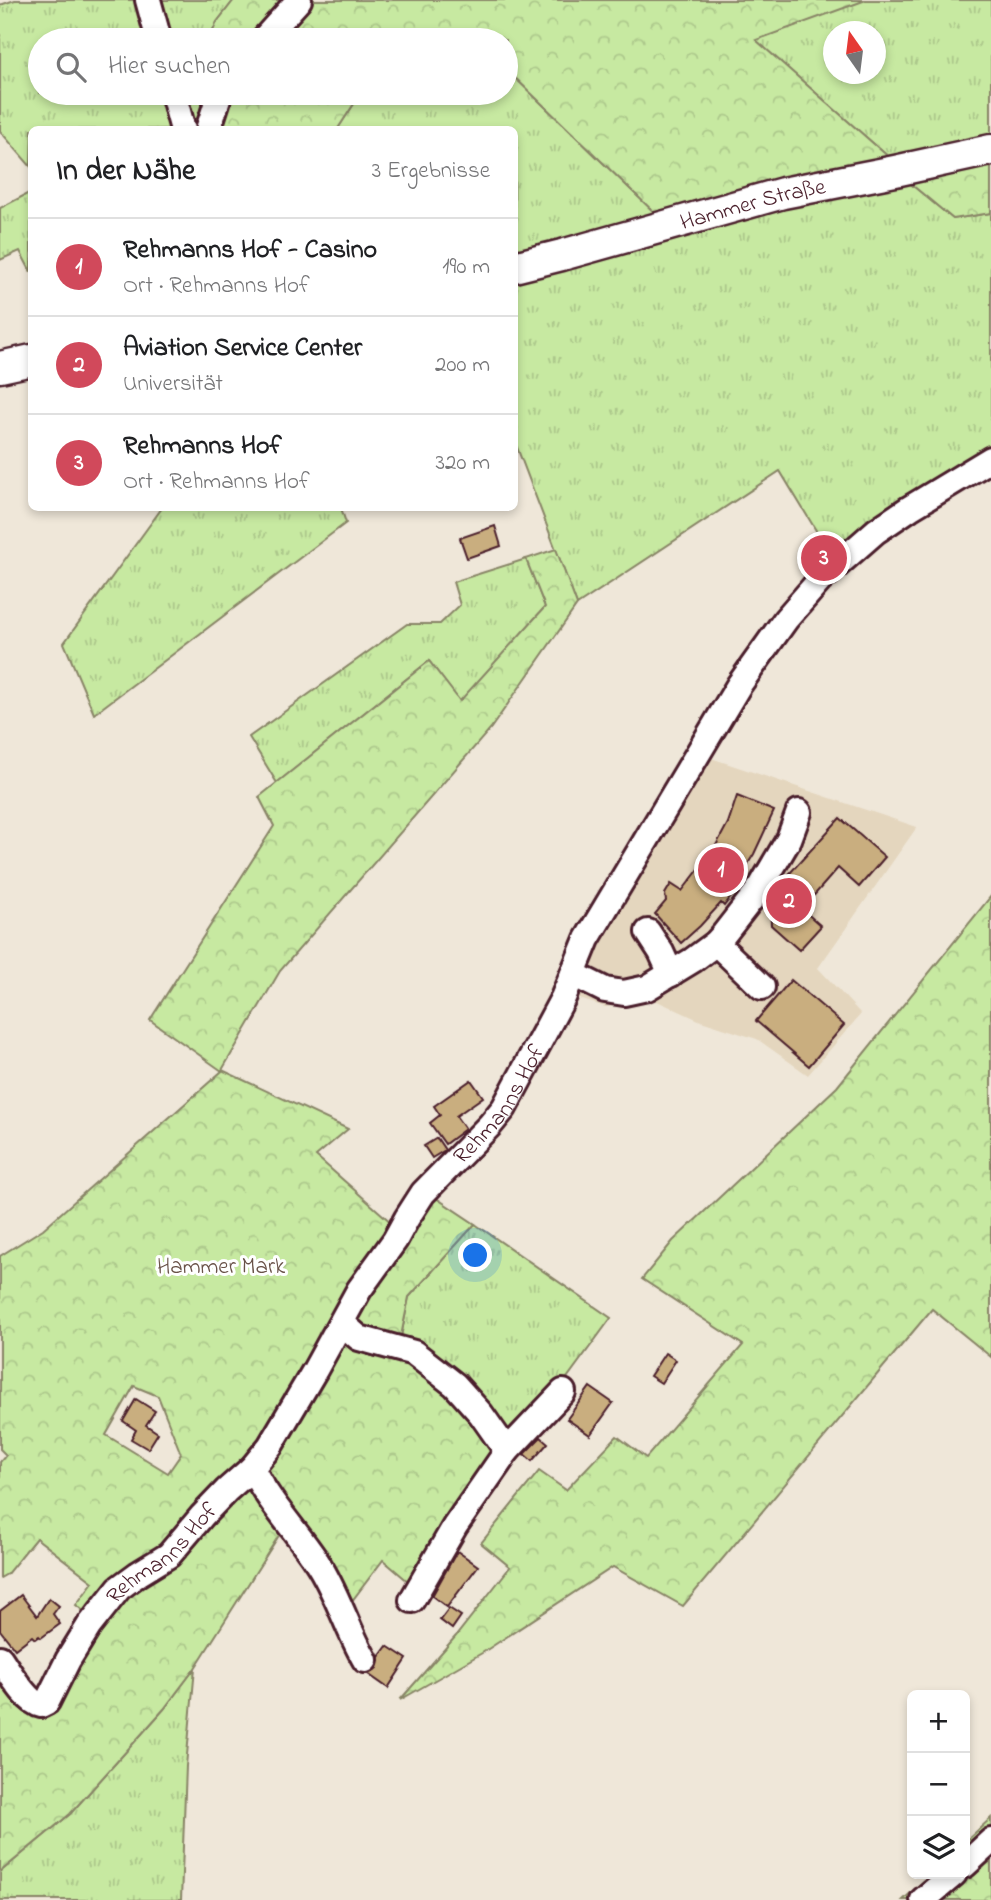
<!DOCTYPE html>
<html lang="de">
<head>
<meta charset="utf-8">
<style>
  :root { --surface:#fff; --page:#f2f2f2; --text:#202124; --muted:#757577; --line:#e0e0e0; --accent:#d1495b }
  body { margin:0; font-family:"Indie Flower",sans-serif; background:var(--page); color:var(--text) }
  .controls { position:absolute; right:21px; bottom:21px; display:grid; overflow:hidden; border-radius:10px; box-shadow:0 4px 10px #0003 }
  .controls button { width:63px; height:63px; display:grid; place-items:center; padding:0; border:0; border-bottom:2px solid var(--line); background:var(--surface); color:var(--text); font:35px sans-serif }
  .compass { position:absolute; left:823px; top:21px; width:63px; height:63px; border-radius:50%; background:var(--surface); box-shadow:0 4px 10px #0003; rotate:346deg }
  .you { position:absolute; left:476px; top:1256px; width:24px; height:24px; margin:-18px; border:5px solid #fff; border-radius:50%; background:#1a73e8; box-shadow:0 0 0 10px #1a73e833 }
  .badge { display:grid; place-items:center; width:46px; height:46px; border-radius:50%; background:var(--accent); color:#fff; font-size:23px; font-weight:700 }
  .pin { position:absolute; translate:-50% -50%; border:4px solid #fff; box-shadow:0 2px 7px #0006 }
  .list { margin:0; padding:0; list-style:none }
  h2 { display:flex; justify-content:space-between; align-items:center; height:91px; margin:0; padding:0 28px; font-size:30px }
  h2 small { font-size:23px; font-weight:400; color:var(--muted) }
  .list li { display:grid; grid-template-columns:46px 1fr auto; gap:21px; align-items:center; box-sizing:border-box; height:98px; padding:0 28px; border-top:2px solid var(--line) }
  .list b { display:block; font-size:26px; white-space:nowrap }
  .list p { margin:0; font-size:23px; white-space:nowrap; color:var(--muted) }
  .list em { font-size:23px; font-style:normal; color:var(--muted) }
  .icon { flex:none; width:38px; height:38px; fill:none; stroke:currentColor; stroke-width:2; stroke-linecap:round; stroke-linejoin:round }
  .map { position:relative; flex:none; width:991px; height:1900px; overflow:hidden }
  .search { position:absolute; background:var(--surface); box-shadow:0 4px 10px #0003; left:28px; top:28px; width:490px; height:77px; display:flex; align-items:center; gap:18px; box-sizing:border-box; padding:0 24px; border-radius:38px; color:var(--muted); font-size:26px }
  .panel { position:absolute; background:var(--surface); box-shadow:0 4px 10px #0003; left:28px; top:126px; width:490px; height:385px; border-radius:10px }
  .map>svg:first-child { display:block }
  .built { fill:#e4d6be }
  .grass { fill:url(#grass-tufts); stroke:#888466; stroke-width:2; fill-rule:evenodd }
  .forest { fill:url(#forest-crowns); stroke:#888466; stroke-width:2; fill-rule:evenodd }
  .building { fill:#c9ae7f; stroke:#4a1f2b; stroke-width:2 }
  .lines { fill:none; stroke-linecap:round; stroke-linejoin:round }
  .minor-casing { stroke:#4a1f2b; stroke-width:30 }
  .major-casing { stroke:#4a1f2b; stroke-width:35 }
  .minor { stroke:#fff; stroke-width:24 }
  .major { stroke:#fff; stroke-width:30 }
  .labels { text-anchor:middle; stroke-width:6; stroke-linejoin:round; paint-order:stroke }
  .street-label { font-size:23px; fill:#4a1f2b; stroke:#fff }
  .park-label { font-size:23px; fill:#695248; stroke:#fff }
</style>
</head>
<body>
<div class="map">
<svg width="991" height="1900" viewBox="0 0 991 1900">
  <defs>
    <pattern id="grass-tufts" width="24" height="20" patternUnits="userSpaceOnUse" patternTransform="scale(1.75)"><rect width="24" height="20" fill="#c7e9a1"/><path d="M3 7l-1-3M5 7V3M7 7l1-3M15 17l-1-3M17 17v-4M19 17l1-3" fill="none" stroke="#acc78b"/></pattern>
    <pattern id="forest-crowns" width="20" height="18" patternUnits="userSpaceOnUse" patternTransform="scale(1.75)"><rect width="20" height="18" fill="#c7e9a1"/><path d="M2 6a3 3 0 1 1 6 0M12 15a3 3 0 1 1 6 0" fill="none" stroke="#acc78b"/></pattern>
  </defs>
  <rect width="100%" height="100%" fill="#efe7d9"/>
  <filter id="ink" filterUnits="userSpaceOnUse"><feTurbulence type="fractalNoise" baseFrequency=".0143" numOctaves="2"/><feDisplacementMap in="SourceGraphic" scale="14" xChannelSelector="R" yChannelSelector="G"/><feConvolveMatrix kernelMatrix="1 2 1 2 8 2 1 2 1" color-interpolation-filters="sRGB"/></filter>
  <g filter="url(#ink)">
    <polygon class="built" points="702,755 917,827 818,968 861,1014 808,1075 757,1039 701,1021 657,1001 605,1007 570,996"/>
    <g class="grass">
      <polygon points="15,0 234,0 217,22 209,40 40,40 40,93 194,93 213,107 203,129 32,130 31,167 0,131 0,5"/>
      <path d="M863 0H991V149L900 167 755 40ZM834 32H876V74H834Z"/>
      <polygon points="506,69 658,216 906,180 953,219 991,213 991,463 840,570 780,471 577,605 515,442 514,130 337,130 361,93 506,93"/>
      <polygon points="31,192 31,272 20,251 0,260 0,208"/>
      <polygon points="162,508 341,508 346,523 94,714 64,643"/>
      <polygon points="526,559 545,607 460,702 429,661 277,783 249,737 407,624 440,624 460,605 453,582"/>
      <polygon points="475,1224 611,1318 559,1389 509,1436 400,1341 409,1297"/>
      <polygon points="195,1668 186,1766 181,1900 0,1900 0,1872 70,1814 164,1709"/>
    </g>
    <g class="forest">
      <polygon points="234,0 866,0 756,40 900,167 658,216 506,69 506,40 209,40 217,22"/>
      <polygon points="194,93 361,93 337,130 206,129 213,107"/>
      <polygon points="991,162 991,213 953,219 906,180"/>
      <path d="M556 549 577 605 491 728 280 971 222 1070 348 1129 316 1156 401 1231 427 1192 475 1224 409 1297 400 1341 509 1436 416 1588 383 1560 342 1614 283 1529 195 1668 164 1709 70 1814 0 1872V1676L39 1700 92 1618 76 1605 93 1582 36 1538 7 1574 0 1578V1462L6 1455 0 1449V1256L43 1229 222 1071 150 1020 274 826 259 797 429 661 460 701 545 607 526 559ZM134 1386 158 1396 181 1454 168 1473 106 1435Z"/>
      <polygon points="991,896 991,1357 932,1309 683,1606 613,1567 482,1653 400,1700 456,1636 510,1567 481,1543 539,1471 566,1490 617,1436 646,1458 743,1345 642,1279 673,1241 837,1087"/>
      <polygon points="991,1818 991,1900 903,1900 931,1874 965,1874 965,1842"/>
    </g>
    <g class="building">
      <polygon points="495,526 501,546 467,558 460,538"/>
      <polygon points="737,796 774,811 754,854 734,886 737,889 724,906 721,903 700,926 681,943 655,914 666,901 665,894 671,884 682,891 713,851 728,823"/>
      <polygon points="840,818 885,857 859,887 838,868 802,909 821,926 799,950 771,925 770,900 779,885"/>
      <polygon points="791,980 844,1025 809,1066 756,1021"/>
      <polygon points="471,1080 483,1097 456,1116 465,1129 445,1144 430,1123 440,1115 434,1106"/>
      <polygon points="437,1138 445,1150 432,1158 424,1146"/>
      <polygon points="665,1353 676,1360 661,1383 650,1376"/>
      <polygon points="590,1387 613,1403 590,1435 567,1419"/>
      <polygon points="136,1399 155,1411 146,1425 158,1433 148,1449 131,1439 136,1430 123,1421"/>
      <polygon points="541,1437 548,1443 532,1461 524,1454"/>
      <polygon points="457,1551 478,1566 447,1607 432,1596"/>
      <polygon points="21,1595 37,1616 49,1598 59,1606 53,1614 60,1624 41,1638 39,1636 35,1639 32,1636 15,1649 0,1630 0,1611"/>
      <polygon points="449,1608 461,1616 452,1629 440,1620"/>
      <polygon points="387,1646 407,1659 388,1688 368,1674 377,1668 379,1657"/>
    </g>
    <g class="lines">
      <defs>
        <g id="minor">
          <polyline points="148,0 159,40"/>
          <polyline points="263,40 299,0"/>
          <polyline points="173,93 183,130"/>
          <polyline points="208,130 220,93"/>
          <polyline points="648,932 661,952 671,974"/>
          <polyline points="716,943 762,987"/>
          <polyline points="573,974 605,990 624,993 647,988 693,960 716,943 724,934 760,888 789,839 799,812"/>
          <polyline points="342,1323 359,1338 414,1353 455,1385 481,1414 507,1451 455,1526 412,1600"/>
          <polyline points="507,1451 563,1392"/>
          <path d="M252 1468C269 1503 296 1530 317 1562 337 1592 347 1629 365 1660"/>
          <path id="s1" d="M0 1658C9 1671 26 1702 41 1705L47 1702 68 1660 89 1626 119 1588 138 1574 169 1555 202 1516 227 1490 252 1468 270 1446 315 1370 359 1290 395 1240 407 1218 423 1193 490 1125 504 1108 563 998 587 939 739 685 786 619 820 580 876 531 910 508 991 459"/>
          <polyline points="965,1865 991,1841"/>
          <polyline points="923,1900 954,1874"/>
        </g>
        <g id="major">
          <path id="s2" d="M514 267 562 255 783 193 895 171 991 150"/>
          <polyline points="0,367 32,360"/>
        </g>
      </defs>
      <use href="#minor" class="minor-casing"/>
      <use href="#major" class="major-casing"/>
      <use href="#minor" class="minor"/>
      <use href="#major" class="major"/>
    </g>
  </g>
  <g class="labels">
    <g class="street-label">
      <text dy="8" stroke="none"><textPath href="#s2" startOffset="247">Hammer Straße</textPath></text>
      <text dy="8" stroke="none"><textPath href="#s1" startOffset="828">Rehmanns Hof</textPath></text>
      <text dy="8" stroke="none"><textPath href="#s1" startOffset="261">Rehmanns Hof</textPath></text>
    </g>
    <g class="park-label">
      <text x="221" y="1273">Hammer Mark</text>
    </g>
  </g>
</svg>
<div class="controls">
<button>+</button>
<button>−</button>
<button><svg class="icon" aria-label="layers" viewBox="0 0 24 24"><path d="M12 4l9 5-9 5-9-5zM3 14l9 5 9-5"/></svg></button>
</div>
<svg class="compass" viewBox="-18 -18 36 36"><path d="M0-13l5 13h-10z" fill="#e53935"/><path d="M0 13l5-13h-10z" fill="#757577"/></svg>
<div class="you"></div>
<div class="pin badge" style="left:721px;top:870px">1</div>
<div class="pin badge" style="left:789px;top:901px">2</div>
<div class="pin badge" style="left:824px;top:558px">3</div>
<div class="search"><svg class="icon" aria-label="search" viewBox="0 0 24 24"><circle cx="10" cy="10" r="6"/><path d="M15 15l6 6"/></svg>Hier suchen</div>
<section class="panel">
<h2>In der Nähe<small>3 Ergebnisse</small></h2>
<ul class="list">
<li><span class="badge">1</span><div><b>Rehmanns Hof - Casino</b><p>Ort · Rehmanns Hof</p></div><em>190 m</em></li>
<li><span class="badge">2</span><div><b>Aviation Service Center</b><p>Universität</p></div><em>200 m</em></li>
<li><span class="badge">3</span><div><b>Rehmanns Hof</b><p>Ort · Rehmanns Hof</p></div><em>320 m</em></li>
</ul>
</section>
</div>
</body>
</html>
